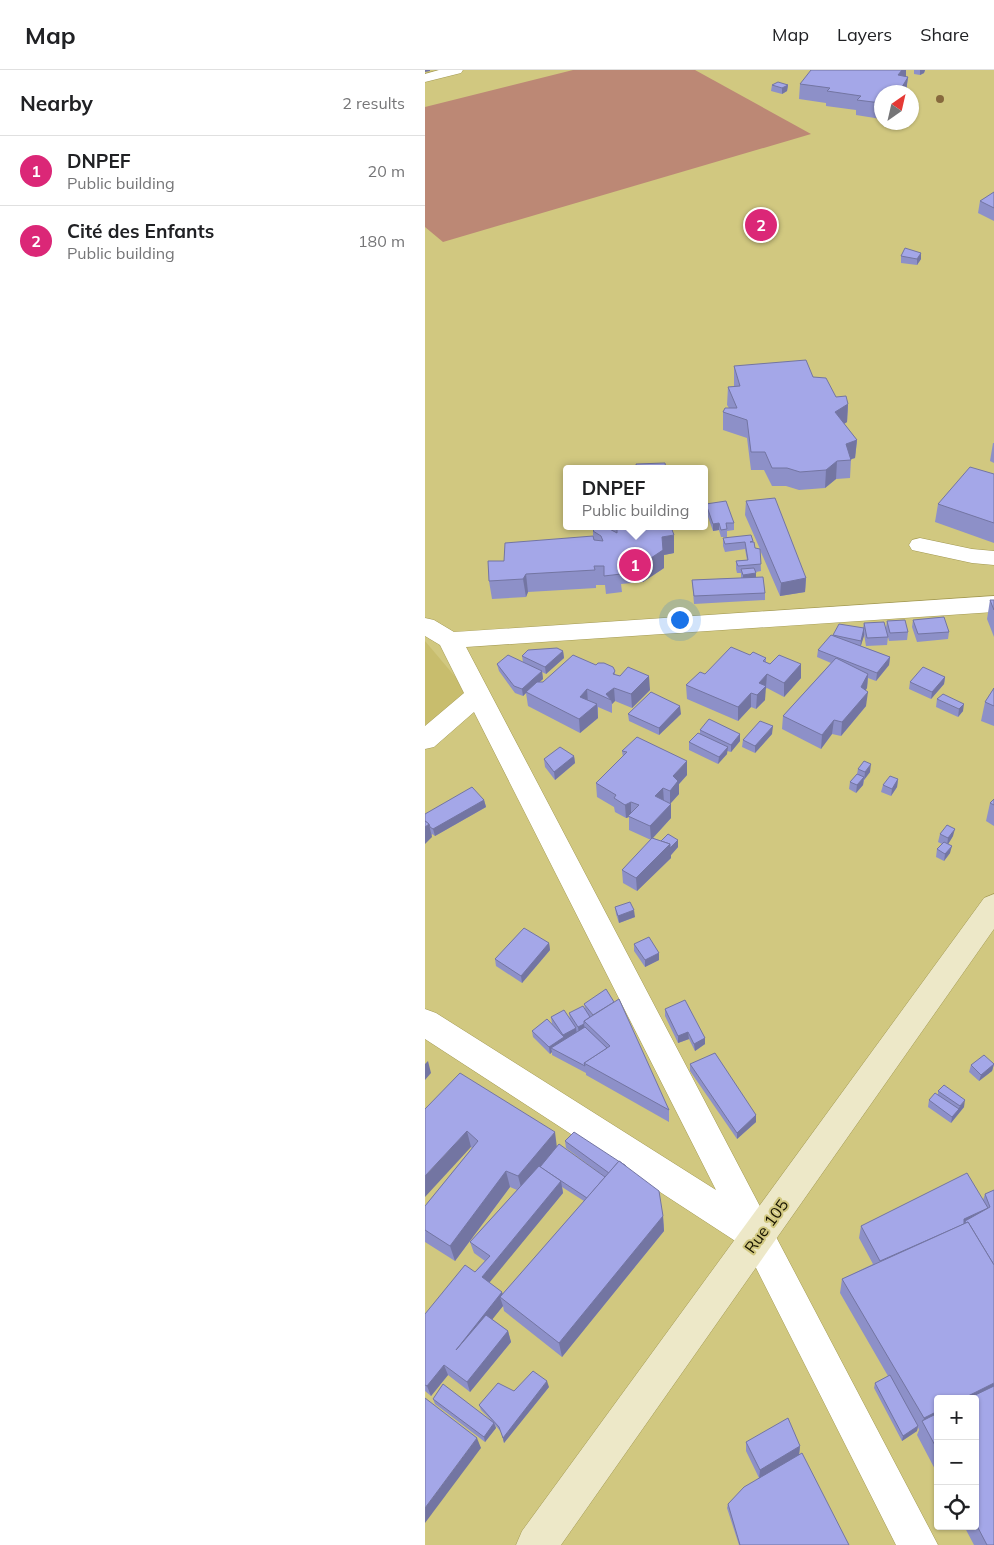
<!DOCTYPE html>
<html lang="en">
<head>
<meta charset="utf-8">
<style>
  :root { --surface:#fff; --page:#f2f2f2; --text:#202124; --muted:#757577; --line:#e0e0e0; --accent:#db2777 }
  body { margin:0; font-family:Mulish,sans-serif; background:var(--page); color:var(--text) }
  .controls { position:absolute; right:15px; bottom:15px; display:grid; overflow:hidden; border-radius:5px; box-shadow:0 1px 4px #0004 }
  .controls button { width:45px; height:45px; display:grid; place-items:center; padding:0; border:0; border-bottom:1px solid var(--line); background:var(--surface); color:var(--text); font:25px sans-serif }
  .compass { position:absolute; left:449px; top:15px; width:45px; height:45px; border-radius:50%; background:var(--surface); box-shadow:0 1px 4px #0004; rotate:34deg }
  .you { position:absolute; left:254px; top:549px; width:18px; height:18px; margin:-12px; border:4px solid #fff; border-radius:50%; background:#1a73e8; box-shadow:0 0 0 8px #1a73e833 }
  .badge { display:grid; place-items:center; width:32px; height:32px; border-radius:50%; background:var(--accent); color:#fff; font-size:16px; font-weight:700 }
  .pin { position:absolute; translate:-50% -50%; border:2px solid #fff; box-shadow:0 1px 5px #0006 }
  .popup { position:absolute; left:138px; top:395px; width:145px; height:65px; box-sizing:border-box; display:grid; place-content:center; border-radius:5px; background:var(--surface); filter:drop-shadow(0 1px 4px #0005); font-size:16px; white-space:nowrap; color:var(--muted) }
  .popup b { font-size:19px; color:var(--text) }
  .popup::after { content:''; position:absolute; left:50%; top:100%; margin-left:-10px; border:10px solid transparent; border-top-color:var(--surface) }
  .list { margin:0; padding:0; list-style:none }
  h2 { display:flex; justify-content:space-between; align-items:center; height:65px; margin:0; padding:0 20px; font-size:21px }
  h2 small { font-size:16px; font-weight:400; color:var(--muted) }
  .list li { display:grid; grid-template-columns:32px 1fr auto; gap:15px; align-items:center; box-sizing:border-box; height:70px; padding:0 20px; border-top:1px solid var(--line) }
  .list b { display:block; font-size:19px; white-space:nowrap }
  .list p { margin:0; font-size:16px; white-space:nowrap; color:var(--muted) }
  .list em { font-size:16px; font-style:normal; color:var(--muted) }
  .icon { flex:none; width:28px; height:28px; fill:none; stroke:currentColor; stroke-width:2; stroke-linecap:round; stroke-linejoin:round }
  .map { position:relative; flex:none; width:569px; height:1475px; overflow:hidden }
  header { display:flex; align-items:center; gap:30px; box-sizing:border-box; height:70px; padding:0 25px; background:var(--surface); border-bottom:1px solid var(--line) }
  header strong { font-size:24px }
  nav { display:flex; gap:28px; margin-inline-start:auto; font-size:18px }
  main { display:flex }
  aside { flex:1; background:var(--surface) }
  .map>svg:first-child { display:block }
  .built { fill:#c8bd6d }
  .green { fill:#bc8875 }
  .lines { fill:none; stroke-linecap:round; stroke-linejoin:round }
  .street-casing { stroke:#a29851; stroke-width:1 }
  .secondary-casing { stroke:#a29851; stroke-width:1 }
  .street { fill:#fff; fill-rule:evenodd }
  .secondary { fill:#ede8c8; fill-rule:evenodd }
  .tree { fill:#87693d }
  .wall { fill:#8d90c8; fill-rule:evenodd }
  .shaded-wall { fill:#7375a2 }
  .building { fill:#a4a7e8; stroke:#7375a2 }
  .labels { text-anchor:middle; stroke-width:4; stroke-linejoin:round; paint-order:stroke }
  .near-street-label { font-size:16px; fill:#181400; stroke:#d1c880 }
</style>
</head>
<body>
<header>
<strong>Map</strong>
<nav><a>Map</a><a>Layers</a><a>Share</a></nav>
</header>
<main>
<aside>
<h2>Nearby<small>2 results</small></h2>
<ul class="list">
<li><span class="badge">1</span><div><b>DNPEF</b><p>Public building</p></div><em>20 m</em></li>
<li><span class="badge">2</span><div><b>Cité des Enfants</b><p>Public building</p></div><em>180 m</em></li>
</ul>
</aside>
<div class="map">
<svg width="569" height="1475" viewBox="0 0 569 1475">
  <rect width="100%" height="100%" fill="#d1c880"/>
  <polygon class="built" points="0,571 43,622 0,661"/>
  <polygon class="green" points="148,0 270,0 386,64 18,172 0,157 0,37"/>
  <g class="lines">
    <defs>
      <g id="street">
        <polygon points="14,0 38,0 36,3 0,12 0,4"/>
        <polygon points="495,468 547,479 569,481 569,495 547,493 487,480 484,475 487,470"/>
        <polygon points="569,526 569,542 41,577 513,1475 471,1475 321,1178 0,969 0,939 11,943 291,1120 49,642 9,677 0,679 0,656 39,623 15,575 0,566 0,548 9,550 29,562"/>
      </g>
      <polygon id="secondary" points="569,824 569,859 136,1475 91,1475 97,1461 559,828"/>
    </defs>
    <use href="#street" class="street-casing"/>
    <use href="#secondary" class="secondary-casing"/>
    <use href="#street" class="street"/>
    <use href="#secondary" class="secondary"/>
  </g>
  <circle class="tree" cx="515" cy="29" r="4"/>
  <g class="wall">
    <polygon points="489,0 500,0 499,3 495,5 489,4"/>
    <polygon points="481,6 480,7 483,7 481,22 456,22 456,49 431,45 431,40 401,36 401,33 374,29 375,14"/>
    <polygon points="347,15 363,15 362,21 357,24 346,21"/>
    <polygon points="569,122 569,151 553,143 555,131"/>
    <polygon points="496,183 496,189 492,195 476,193 476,186"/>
    <polygon points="309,296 388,307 411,327 423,334 422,352 419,354 432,370 430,388 426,389 425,408 411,409 400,418 374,420 361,416 347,416 339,400 326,400 322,368 298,360 298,342 304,338 302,335 303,317 309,316"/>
    <polygon points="568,373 569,373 569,393 565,391"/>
    <polygon points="569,404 569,473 510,452 513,434"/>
    <polygon points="321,431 381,508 380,522 355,526 335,480 336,501 331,502 331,507 340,523 340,530 269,534 267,510 316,508 316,503 312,503 311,499 311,491 322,490 320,479 300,482 298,476 298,468 328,471 330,478 335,479 320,445"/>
    <polygon points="281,434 309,453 309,460 302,461 302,467 296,467 294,460 288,461 281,441"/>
    <polygon points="187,456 238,456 249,483 239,485 239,498 218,512 196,514 197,522 181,524 180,515 171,515 171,518 103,522 101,527 67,529 64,511 79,491 168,466 168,461 187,460"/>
    <polygon points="565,530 569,530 569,567 562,549"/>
    <polygon points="488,550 524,562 523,569 492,572 487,557"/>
    <polygon points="462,551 483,562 482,570 464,571 461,560 463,567 462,575 441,576 439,564 436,576 465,587 464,595 451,611 443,608 442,618 440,620 441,636 416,666 407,664 396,679 357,659 358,646 406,593 392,587 393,580 408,565 438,558 439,553 461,558"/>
    <polygon points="138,581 139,588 121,604 117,602 118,609 114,612 118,612 171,595 190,601 190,605 225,620 207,638 190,631 187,634 187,643 173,637 173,648 155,663 103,636 101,623 98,626 90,623 74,601 72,594 98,592 97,586"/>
    <polygon points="325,585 341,588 341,592 345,594 376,594 376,608 359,627 342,618 340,619 340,630 331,639 326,637 313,651 262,629 261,615 280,604"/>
    <polygon points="520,607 519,614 506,629 484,619 485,612"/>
    <polygon points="569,618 569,656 556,651 560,632"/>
    <polygon points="512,629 538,641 533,647 511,637"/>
    <polygon points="203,644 256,644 234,665 204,651"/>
    <polygon points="275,660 315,664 315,671 306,682 302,681 302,684 293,694 264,680 264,672 275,664"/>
    <polygon points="347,664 330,683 317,677 318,670"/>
    <polygon points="197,681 262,705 254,714 254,724 245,734 246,748 228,768 253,777 246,785 246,788 212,821 198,813 197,800 226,770 204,760 204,747 201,748 190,742 189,737 172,727 171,713 198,687"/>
    <polygon points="149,686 150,693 130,710 120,697 119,689"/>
    <polygon points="433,699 445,702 439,710 438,715 431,723 424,719 425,712 432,704"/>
    <polygon points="473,709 472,717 466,726 456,722 458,715"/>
    <polygon points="569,729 569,756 561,751 565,733"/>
    <polygon points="59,730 61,737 10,766 7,764 7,767 0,744"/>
    <polygon points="515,764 528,766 523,774 525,783 519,791 511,787 512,779 517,774 513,772"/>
    <polygon points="190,837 210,847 194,853 191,844"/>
    <polygon points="124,873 125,880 97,913 71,896 70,889"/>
    <polygon points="209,874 234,883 234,890 220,897 209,881"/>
    <polygon points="159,934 244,1040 244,1052 161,1005 161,1003 127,985 127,982 125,984 108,967 107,961 129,956 127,954 126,947 145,949 144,943 160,938"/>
    <polygon points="240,939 280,968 280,974 270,981 264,969 253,973 240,946"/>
    <polygon points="265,994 331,1052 312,1069 265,1001"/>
    <polygon points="569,994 567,1001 554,1011 544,1002 546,995"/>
    <polygon points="513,1021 539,1037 526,1053 503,1037 504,1030 513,1024"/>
    <path d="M0 1039 132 1076 180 1107 141 1078 140 1071 201 1097 238 1146 239 1161 137 1287 79 1241 78 1236 67 1249 83 1261 86 1272 45 1322 23 1305 6 1326 0 1321V1244L50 1202 60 1191 49 1183 45 1172 92 1120 85 1117 30 1191 0 1172V1136L47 1078ZM137 1117 159 1131 78 1224 64 1212 138 1123Z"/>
    <polygon points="569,1120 569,1475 549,1475 539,1456 550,1456 550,1329 513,1329 513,1405 492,1365 494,1360 493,1357 492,1361 477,1371 449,1318 450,1313 463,1306 415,1223 417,1209 448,1194 434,1168 436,1156 558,1130 560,1124"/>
    <polygon points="124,1317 79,1373 76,1362 70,1355 71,1358 60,1372 10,1334 8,1329 66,1350 56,1340 54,1335"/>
    <polygon points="321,1372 375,1376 374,1385 424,1475 314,1475 302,1438 303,1434 334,1408 321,1381"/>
  </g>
  <g class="shaded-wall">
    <polygon points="0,0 5,0 5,1 0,2"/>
    <polygon points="473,0 481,0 481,6 471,20"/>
    <polygon points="495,0 500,0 499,3 495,5"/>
    <polygon points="483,7 481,22 474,22"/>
    <polygon points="363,15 362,21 357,24 357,18"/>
    <polygon points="496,183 496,189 492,195 492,189"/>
    <polygon points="423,334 422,352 409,360 410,342"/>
    <polygon points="432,370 430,388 423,390 421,374"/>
    <polygon points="412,391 411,409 400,418 401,400"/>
    <polygon points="294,453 294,460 288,461 288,454"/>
    <polygon points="249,465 249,483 239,485 239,498 218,512 217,494 237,467"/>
    <polygon points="331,503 331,510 318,512 318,505"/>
    <polygon points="101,504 103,522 101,527 98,509"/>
    <polygon points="381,508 380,522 355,526 356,513"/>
    <polygon points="439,558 439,566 435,578 436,571"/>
    <polygon points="138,581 139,588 121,604 120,597"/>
    <polygon points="465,587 464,595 451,611 452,603"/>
    <polygon points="376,594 376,608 359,627 359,613"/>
    <polygon points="117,601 118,609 102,623 101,622 101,623 98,626 97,619"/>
    <polygon points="342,604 340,630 331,639 332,625 334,613"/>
    <polygon points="443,604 442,618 434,631 436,617"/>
    <polygon points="224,606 225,620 207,638 206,624"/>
    <polygon points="520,607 519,614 506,629 507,622"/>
    <polygon points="189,618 190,631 187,634 186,630 181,624"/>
    <polygon points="162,619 163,633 155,627"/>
    <polygon points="443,622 441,636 416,666 417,652"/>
    <polygon points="326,623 326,637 313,651 313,637"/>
    <polygon points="172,634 173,648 155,663 154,649"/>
    <polygon points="539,634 538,641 533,647 534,639"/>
    <polygon points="255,636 256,644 234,665 234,658"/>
    <polygon points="409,650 407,664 396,679 397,665"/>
    <polygon points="348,656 347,664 330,683 330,676"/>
    <polygon points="315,664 315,671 306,682 306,675"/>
    <polygon points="303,677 302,684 293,694 294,687"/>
    <polygon points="149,686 150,693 130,710 129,702"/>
    <polygon points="262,691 262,705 254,714 254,724 245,734 245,721 248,706"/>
    <polygon points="446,694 445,702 439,710 440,702"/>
    <polygon points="439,707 438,715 431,723 432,715"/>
    <polygon points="473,709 472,717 466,726 467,719"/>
    <polygon points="238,718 239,732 230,726"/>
    <polygon points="59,730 61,737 10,766 8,759"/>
    <polygon points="206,732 206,746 203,746 204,747 201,748 200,735"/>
    <polygon points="246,734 246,748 226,770 225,756"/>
    <polygon points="4,754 7,767 0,774 0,757"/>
    <polygon points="530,759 528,766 522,776 523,768"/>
    <polygon points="253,770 253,777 246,785 246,788 212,821 211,808 245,774"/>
    <polygon points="527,776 525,783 519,791 520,784"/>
    <polygon points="209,840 210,847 194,853 193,846"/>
    <polygon points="124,873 125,880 97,913 96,906"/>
    <polygon points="234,883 234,890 220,897 220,890"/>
    <polygon points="159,954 160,961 154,964 153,957"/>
    <polygon points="151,958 152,965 140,972 138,965"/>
    <polygon points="263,962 264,969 253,973 253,966"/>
    <polygon points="139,967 140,974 126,978 127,982 125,984 124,977"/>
    <polygon points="280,968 280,974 270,981 269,974"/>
    <polygon points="3,991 6,1003 0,1010 0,994"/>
    <polygon points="569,994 567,1001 554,1011 556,1005"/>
    <polygon points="540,1030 539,1037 526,1053 527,1047"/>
    <polygon points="331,1045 331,1052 312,1069 312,1063"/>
    <polygon points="42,1061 46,1077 0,1127 0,1106"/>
    <polygon points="130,1062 132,1078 97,1121 93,1106"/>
    <polygon points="81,1101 85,1117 30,1191 25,1176"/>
    <polygon points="136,1111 138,1123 60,1218 57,1207"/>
    <polygon points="563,1138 559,1149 540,1151 538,1159 539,1149"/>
    <polygon points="238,1146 239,1161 137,1287 134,1273"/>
    <polygon points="77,1222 80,1230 75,1227 78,1236 35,1290 31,1280"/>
    <polygon points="83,1261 86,1272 45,1322 42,1312"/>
    <polygon points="19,1295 23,1305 6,1326 2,1316"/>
    <polygon points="122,1311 124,1317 79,1373 78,1368"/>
    <polygon points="569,1313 569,1323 550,1329 537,1329"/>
    <polygon points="513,1341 513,1352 498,1352 499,1348"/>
    <polygon points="69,1353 71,1358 60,1372 59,1367"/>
    <polygon points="493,1356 492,1361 477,1371 478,1366"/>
    <polygon points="52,1368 56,1378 0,1453 0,1438"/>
    <polygon points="375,1376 374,1385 334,1409 335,1400"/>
  </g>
  <g class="building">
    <polygon points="386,0 477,0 473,5 483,7 474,22 456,22 456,33 432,30 436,26 402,21 405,18 375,14"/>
    <polygon points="353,12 363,15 357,18 347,15"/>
    <polygon points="569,122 569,138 555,131"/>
    <polygon points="480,178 496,183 492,189 476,186"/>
    <polygon points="381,290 388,307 401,308 411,327 421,326 423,334 410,342 432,370 421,374 426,390 412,391 401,400 375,402 362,398 347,398 340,382 326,382 322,350 298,342 300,338 312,338 303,317 315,316 309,296"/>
    <polygon points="240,393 241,399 212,399 211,394"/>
    <polygon points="545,397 569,404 569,453 513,434"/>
    <polygon points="350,428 381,508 356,513 321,431"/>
    <polygon points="301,431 309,453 301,453 302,459 296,460 294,453 288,454 281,434"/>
    <polygon points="173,456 179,456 192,463 192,456 234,456 246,457 249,465 237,467 238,480 217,494 195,496 196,504 179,506 179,496 169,496 170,500 101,504 98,509 64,511 63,491 79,491 80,473 168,466 169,470 178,471 176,466 168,461"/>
    <polygon points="326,465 328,471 325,472 329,472 330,478 335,479 336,494 313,496 311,491 323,490 320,472 300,474 298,468"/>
    <polygon points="329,498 331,503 318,505 316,499"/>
    <polygon points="338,507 340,523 269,526 267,510"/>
    <polygon points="565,530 569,530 569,540"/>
    <polygon points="519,547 524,562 493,564 488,550"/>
    <polygon points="480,550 483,562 465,563 462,551"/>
    <polygon points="459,552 463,567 442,568 439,553"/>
    <polygon points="414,554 439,558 436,571 408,565"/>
    <polygon points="406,565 465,587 452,603 393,580"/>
    <polygon points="306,577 325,585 328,582 341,588 338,591 345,594 354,585 376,594 359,613 342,604 334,613 341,616 332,625 326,623 313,637 261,615 275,602 280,604"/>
    <polygon points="132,578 138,581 120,597 97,586 103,580"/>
    <polygon points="83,585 117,601 97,619 89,616 72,594"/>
    <polygon points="148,585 171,595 173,593 179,593 188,597 190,601 188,604 195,606 203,597 224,606 206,624 189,618 181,624 186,630 162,619 155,627 172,634 154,649 101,622 112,612 118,612"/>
    <polygon points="411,588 443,604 436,617 443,622 417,652 409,650 397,665 358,646"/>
    <polygon points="498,597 520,607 507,622 485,612"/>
    <polygon points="569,618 569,636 560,632"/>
    <polygon points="226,622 255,636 234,658 203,644"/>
    <polygon points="518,624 539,634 534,639 512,629"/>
    <polygon points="284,649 315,664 306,675 275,660"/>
    <polygon points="335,651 348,656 330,676 318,670"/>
    <polygon points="273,663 303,677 294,687 264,672"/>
    <polygon points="212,667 262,691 248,706 253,711 245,721 238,718 230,726 246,734 225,756 203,746 214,735 206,732 200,735 189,728 191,725 171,713 202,682 197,681"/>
    <polygon points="135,677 149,686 129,702 119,689"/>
    <polygon points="439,691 446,694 440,702 433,699"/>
    <polygon points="432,704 439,707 432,715 425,712"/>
    <polygon points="465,706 473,709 467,719 458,715"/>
    <polygon points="47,717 59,730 8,759 5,757 4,754 0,751 0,744"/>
    <polygon points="569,729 569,735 565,733"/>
    <polygon points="0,751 4,754 0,757"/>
    <polygon points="522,755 530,759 523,768 515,764"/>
    <polygon points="243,764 253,770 245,778 245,774 236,771"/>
    <polygon points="227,768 245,774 211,808 197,800"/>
    <polygon points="519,772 527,776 520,784 512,779"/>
    <polygon points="205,832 209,840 193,846 190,837"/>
    <polygon points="99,858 124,873 96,906 70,889"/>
    <polygon points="224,867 234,883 220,890 209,874"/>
    <polygon points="181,919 189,932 168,945 159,934"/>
    <polygon points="194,929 244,1040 159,993 185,976 159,951"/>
    <polygon points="260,930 280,968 269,974 263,962 253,966 240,939"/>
    <polygon points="158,936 165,947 159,951 159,954 153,957 144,943"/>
    <polygon points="139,940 151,958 138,965 126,947"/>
    <polygon points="122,949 139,967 124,977 107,961"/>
    <polygon points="160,957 182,978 159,993 160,996 126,978"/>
    <polygon points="290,983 331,1045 312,1063 265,994"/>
    <polygon points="559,985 569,994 556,1005 546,995"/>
    <polygon points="35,1003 130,1062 93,1106 81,1101 25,1176 0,1160 0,1136 53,1071 42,1061 0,1106 0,1039"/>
    <polygon points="519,1015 540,1030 535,1036 513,1021"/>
    <polygon points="510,1023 534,1039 527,1047 504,1030"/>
    <polygon points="149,1062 201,1096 194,1091 184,1103 140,1071"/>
    <polygon points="134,1074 180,1107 162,1128 115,1097"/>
    <polygon points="194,1091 234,1121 238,1146 134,1273 75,1227"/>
    <polygon points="114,1096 136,1111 57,1207 77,1222 31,1280 61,1245 83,1261 42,1312 19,1295 2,1316 0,1315 0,1244 40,1195 50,1202 65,1186 45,1172"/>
    <polygon points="542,1103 563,1138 539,1149 539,1154 455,1191 436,1156"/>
    <polygon points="569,1120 569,1195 543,1152 541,1153 540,1151 565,1137 560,1124"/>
    <polygon points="543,1152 569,1195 569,1313 537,1329 513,1329 513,1341 499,1348 417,1209"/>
    <polygon points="108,1301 122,1311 78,1368 74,1357 54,1335 73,1313 89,1321"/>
    <polygon points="465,1305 493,1356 478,1366 450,1313"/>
    <polygon points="18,1314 69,1353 59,1367 8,1329"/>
    <polygon points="569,1316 569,1475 562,1475 550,1452 550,1329 542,1329"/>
    <polygon points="0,1328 52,1368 0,1438"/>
    <polygon points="513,1343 513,1381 497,1351"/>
    <polygon points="363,1348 375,1376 335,1400 321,1372"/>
    <polygon points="377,1383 424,1475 315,1475 303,1434 319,1417"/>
  </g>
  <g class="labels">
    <g class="near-street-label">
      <text transform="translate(341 1156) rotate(-54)" y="6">Rue 105</text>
    </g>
  </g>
</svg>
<div class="controls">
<button>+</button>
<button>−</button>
<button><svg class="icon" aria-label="locate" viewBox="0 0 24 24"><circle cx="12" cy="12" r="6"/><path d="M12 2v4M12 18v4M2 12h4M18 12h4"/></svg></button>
</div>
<svg class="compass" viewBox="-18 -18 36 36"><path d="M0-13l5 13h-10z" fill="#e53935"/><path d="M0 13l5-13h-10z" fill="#757577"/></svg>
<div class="you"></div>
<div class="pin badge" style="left:210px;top:495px">1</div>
<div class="popup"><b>DNPEF</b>Public building</div>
<div class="pin badge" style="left:336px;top:155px">2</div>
</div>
</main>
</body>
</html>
